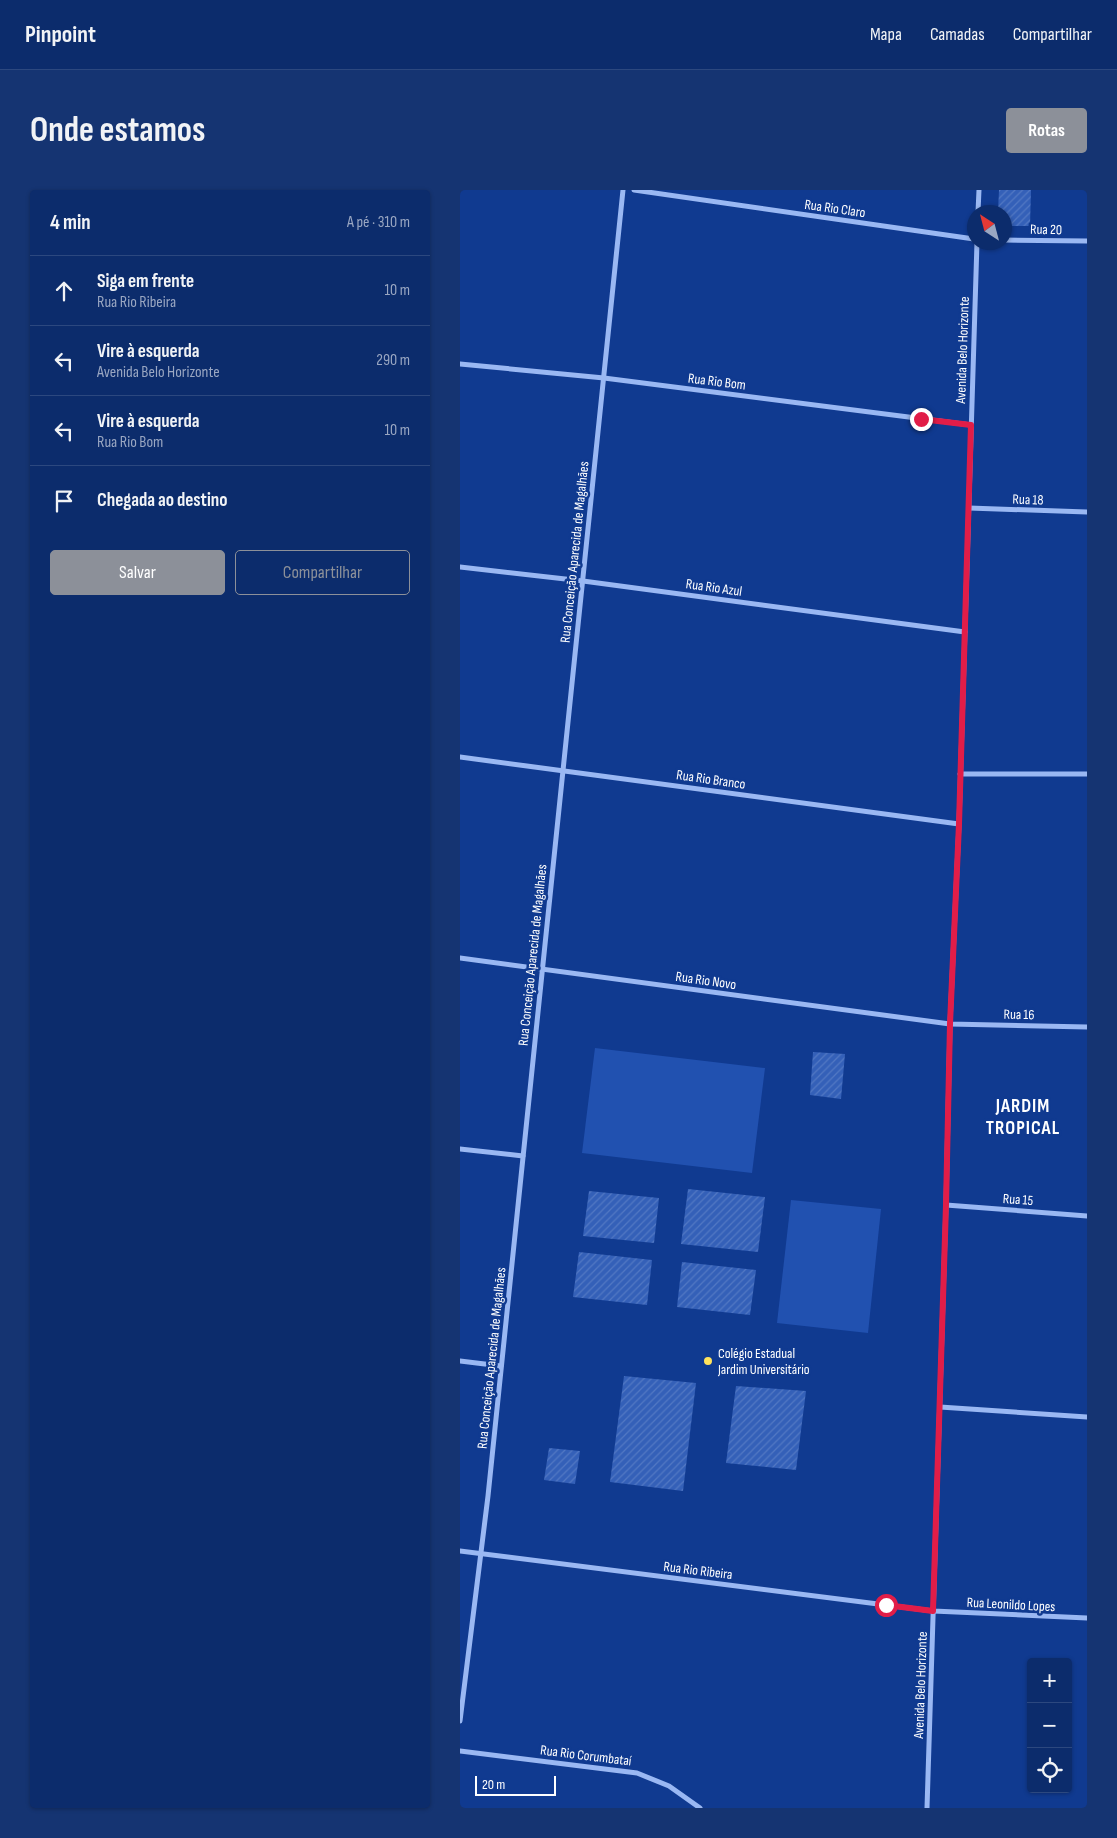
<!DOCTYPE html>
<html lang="pt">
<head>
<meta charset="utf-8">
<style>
  :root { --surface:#0c2c6c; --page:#153472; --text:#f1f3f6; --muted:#9aa7c2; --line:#2c487f; --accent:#8c9099 }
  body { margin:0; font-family:"Sofia Sans Condensed",sans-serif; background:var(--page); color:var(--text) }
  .controls { position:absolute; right:15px; bottom:15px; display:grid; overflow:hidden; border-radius:5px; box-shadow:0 1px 4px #0004 }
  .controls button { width:45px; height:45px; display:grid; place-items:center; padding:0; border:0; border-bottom:1px solid var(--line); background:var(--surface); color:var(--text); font:25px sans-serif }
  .compass { position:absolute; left:507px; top:15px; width:45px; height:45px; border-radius:50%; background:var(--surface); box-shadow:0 1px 4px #0004; rotate:324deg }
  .scale { position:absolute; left:15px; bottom:12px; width:81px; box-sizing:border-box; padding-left:5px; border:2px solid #fff; border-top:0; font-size:14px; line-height:18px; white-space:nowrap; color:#fff; -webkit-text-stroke:4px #103a90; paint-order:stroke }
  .stop { position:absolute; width:15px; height:15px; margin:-11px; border:4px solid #e11d48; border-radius:50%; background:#fff }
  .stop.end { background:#e11d48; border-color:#fff; box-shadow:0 1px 5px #0008 }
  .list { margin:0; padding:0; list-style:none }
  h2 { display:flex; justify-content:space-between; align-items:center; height:65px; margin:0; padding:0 20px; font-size:21px }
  h2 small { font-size:16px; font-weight:400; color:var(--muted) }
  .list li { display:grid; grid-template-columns:32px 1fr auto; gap:15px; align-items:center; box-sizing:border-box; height:70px; padding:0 20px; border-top:1px solid var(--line) }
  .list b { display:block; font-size:19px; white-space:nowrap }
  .list p { margin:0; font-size:16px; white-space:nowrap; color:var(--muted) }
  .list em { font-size:16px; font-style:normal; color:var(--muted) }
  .actions { display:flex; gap:10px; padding:15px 20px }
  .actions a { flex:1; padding:11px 0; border:1px solid var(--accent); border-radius:5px; text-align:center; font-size:18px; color:var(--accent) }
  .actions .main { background:var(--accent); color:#fff }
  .icon { flex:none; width:28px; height:28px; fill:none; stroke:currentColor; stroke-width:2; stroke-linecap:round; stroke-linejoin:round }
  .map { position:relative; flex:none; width:627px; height:1618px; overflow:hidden; border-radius:5px }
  header { display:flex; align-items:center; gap:30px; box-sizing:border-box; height:70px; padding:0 25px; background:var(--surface); border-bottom:1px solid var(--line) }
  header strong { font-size:24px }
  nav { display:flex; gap:28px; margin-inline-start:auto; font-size:18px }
  .intro { display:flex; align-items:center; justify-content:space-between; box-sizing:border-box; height:120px; padding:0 30px }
  h1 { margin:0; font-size:35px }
  .button { padding:12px 22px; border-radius:5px; background:var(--accent); color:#fff; font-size:18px; font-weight:700 }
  main { display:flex; gap:30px; padding:0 30px }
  aside { flex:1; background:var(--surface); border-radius:5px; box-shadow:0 1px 4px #0004 }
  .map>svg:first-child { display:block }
  .green { fill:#2151b0 }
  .building { fill:url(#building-hatch) }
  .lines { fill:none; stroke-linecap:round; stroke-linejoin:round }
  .minor { stroke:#9ab8f3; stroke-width:5 }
  .route { stroke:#e11d48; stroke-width:6 }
  .poi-dot { fill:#ffe25c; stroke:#103a90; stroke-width:2 }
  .labels { text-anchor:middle; stroke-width:5; stroke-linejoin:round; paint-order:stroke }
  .street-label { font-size:14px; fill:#fff; stroke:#103a90 }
  .poi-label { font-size:14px; fill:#fff; stroke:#103a90; text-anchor:start }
  .district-label { font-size:19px; font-weight:bold; letter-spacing:1px; fill:#fff; stroke:#103a90 }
</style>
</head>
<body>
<header>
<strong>Pinpoint</strong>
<nav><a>Mapa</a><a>Camadas</a><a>Compartilhar</a></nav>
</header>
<div class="intro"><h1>Onde estamos</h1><a class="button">Rotas</a></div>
<main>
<aside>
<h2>4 min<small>A pé · 310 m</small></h2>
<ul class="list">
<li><svg class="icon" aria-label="ahead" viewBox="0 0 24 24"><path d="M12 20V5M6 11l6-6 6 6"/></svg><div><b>Siga em frente</b><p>Rua Rio Ribeira</p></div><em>10 m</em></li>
<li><svg class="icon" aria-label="left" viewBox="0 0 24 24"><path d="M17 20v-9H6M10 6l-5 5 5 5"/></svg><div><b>Vire à esquerda</b><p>Avenida Belo Horizonte</p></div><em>290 m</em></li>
<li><svg class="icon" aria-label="left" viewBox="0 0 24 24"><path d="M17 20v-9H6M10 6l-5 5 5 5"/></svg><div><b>Vire à esquerda</b><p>Rua Rio Bom</p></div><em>10 m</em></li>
<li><svg class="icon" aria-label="arrive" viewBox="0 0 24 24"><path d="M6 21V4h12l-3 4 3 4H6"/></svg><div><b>Chegada ao destino</b></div></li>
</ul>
<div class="actions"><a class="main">Salvar</a><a>Compartilhar</a></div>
</aside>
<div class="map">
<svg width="627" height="1618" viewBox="0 0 627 1618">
  <defs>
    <pattern id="building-hatch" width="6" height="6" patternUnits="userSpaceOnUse" patternTransform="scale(1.25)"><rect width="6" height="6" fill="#3460b8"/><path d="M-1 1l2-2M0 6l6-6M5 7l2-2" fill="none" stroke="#5278c3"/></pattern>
  </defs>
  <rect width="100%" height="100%" fill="#103a90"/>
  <g class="green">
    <polygon points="135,858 305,878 292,983 122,963"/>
    <polygon points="331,1010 421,1019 408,1143 317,1133"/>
  </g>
  <g class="building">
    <polygon points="539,0 571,0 570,36 544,36 544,22 538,22"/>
    <polygon points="353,862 385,864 381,909 350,905"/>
    <polygon points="228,999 305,1007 298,1062 221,1054"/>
    <polygon points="129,1001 199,1008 194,1053 123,1046"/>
    <polygon points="119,1062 192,1070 187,1115 113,1107"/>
    <polygon points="222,1072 296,1080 290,1125 217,1117"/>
    <polygon points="164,1186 236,1193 223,1301 150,1292"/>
    <polygon points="276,1196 346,1201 336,1280 266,1273"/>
    <polygon points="89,1258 120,1261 115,1294 84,1290"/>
  </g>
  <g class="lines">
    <g class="minor">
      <polyline points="174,0 514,49"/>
      <polyline points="518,22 519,0"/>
      <polyline points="544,50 627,51"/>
      <polyline points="0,174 144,188 511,235"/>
      <polyline points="509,318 627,322"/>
      <polyline points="0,377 123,391 505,442"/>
      <polyline points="0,567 499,634"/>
      <polyline points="500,584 627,584"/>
      <polyline points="0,768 490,834 627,837"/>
      <polyline points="0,959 63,966"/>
      <polyline points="486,1015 627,1026"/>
      <polyline points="0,1171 41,1176"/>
      <polyline points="480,1217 627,1227"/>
      <polyline points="0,1361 473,1421 627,1428"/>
      <polyline points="0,1531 28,1306 163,0"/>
      <polyline points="0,1561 177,1583 209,1596 240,1618"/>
      <polyline points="467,1618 486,1015 490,834 499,634 517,52"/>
    </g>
  </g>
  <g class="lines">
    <polyline class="route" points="426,1415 473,1421 486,1015 490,834 499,634 511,235 461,229"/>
  </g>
  <circle class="poi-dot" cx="248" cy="1171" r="5"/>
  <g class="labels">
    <g class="street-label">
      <text transform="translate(375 18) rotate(8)" y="5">Rua Rio Claro</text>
      <text transform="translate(586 39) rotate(1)" y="5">Rua 20</text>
      <text transform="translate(502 160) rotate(-88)" y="5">Avenida Belo Horizonte</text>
      <text transform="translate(257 191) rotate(7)" y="5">Rua Rio Bom</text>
      <text transform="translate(568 309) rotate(2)" y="5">Rua 18</text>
      <text transform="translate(114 362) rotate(-84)" y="5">Rua Conceição Aparecida de Magalhães</text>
      <text transform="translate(254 397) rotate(8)" y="5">Rua Rio Azul</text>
      <text transform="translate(251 589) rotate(8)" y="5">Rua Rio Branco</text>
      <text transform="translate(72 765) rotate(-84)" y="5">Rua Conceição Aparecida de Magalhães</text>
      <text transform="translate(246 790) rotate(8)" y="5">Rua Rio Novo</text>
      <text transform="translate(559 824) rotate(1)" y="5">Rua 16</text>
      <text transform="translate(558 1009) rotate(4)" y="5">Rua 15</text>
      <text transform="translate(31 1168) rotate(-84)" y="5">Rua Conceição Aparecida de Magalhães</text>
      <text transform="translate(238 1380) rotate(7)" y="5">Rua Rio Ribeira</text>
      <text transform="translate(551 1414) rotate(3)" y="5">Rua Leonildo Lopes</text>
      <text transform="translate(460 1495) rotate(-88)" y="5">Avenida Belo Horizonte</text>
      <text transform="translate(126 1565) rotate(7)" y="5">Rua Rio Corumbataí</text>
    </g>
    <g class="poi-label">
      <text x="258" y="1168">Colégio Estadual<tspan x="258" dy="16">Jardim Universitário</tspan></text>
    </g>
    <g class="district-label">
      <text x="563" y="922">JARDIM<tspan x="563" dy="22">TROPICAL</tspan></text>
    </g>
  </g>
</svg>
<div class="controls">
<button>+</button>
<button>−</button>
<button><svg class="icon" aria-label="locate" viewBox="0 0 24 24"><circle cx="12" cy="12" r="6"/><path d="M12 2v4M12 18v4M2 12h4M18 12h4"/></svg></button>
</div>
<svg class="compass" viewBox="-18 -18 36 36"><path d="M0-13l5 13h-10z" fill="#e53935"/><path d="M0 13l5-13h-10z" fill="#9aa7c2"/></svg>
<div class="scale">20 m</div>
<div class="stop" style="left:426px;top:1415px"></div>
<div class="stop end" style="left:461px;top:229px"></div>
</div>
</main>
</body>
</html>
